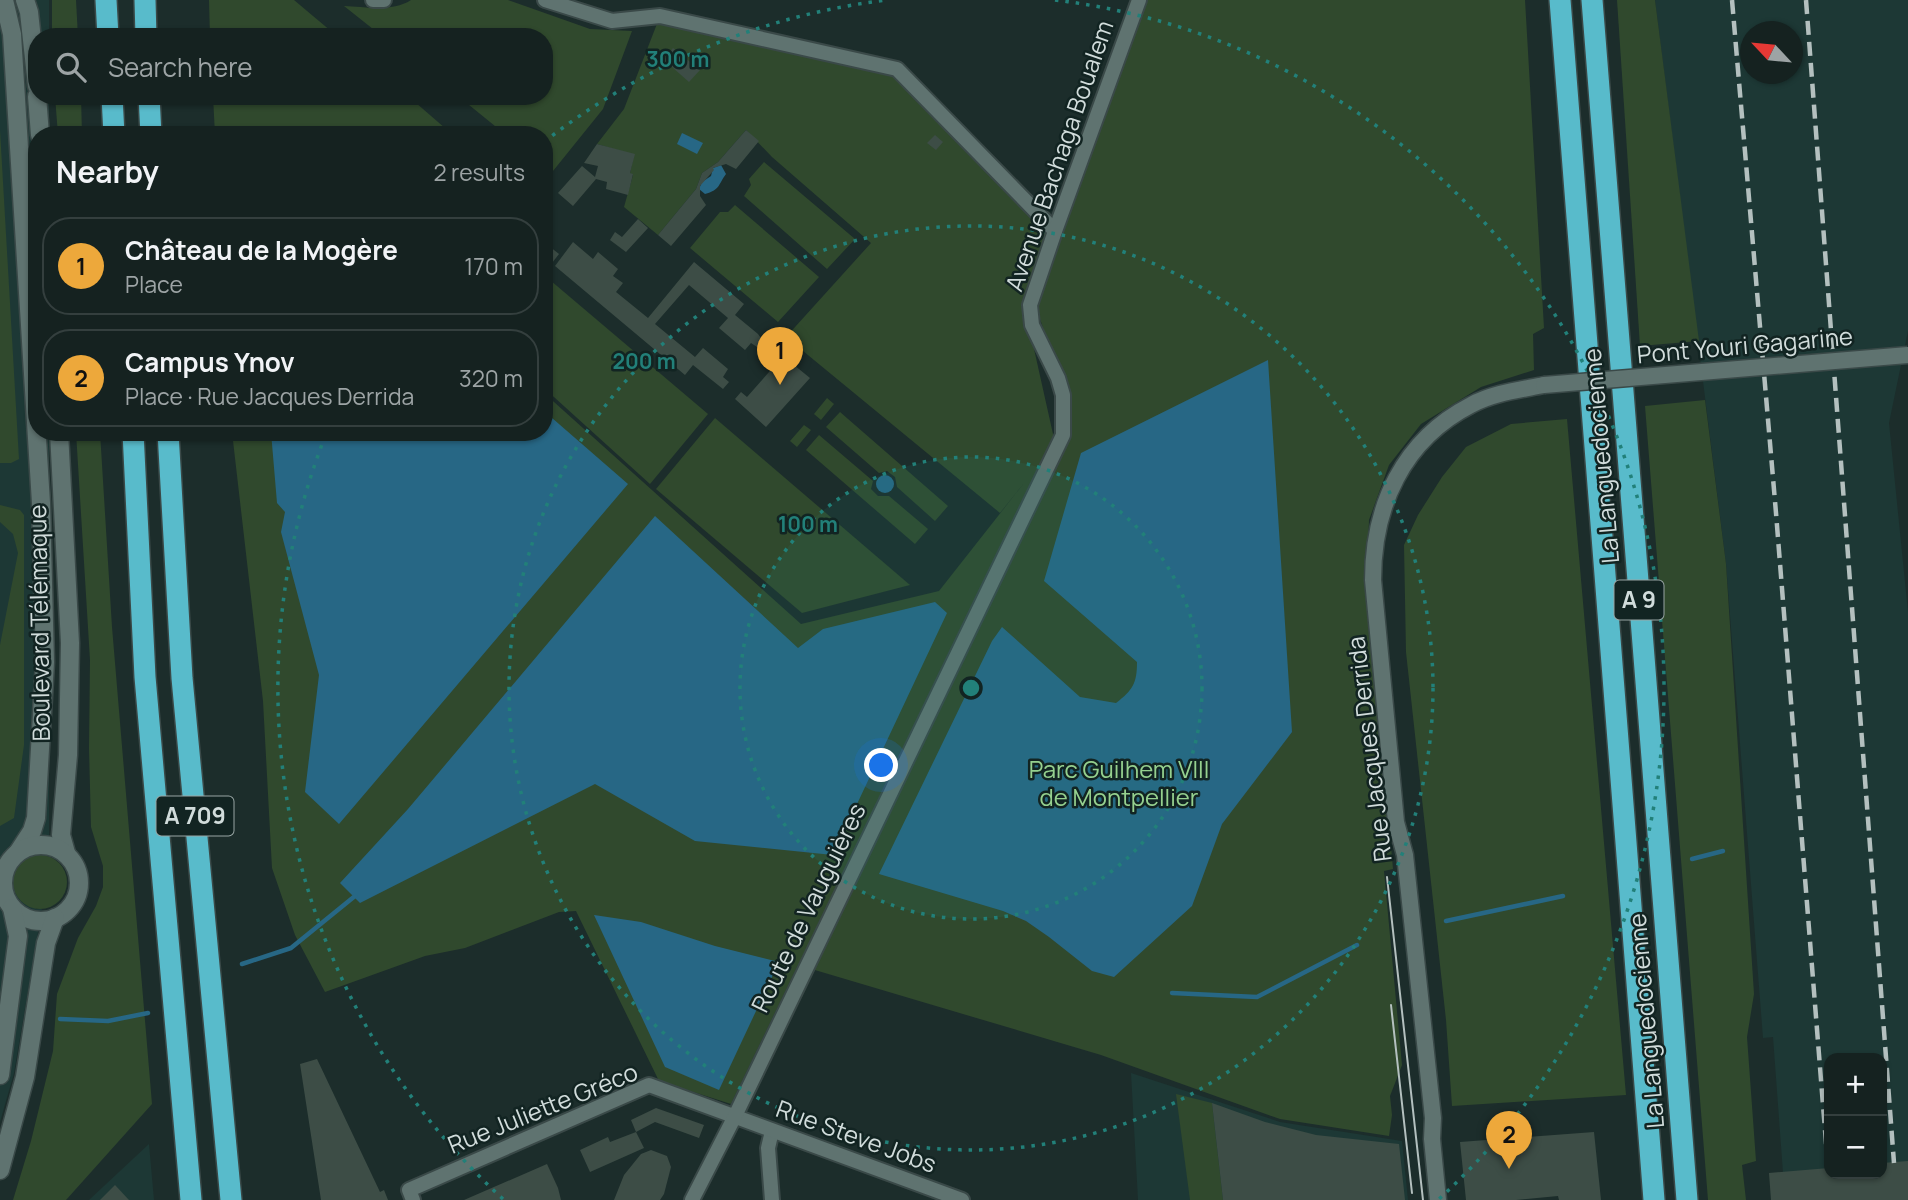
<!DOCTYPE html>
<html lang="en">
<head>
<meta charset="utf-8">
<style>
  :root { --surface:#152220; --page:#1e2a29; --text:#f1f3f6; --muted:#9da4a5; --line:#343f3e; --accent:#eda83b }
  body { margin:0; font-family:Manrope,sans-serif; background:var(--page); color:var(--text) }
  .controls { position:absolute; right:21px; bottom:21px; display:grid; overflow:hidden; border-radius:14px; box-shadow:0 2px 5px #0004 }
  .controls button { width:63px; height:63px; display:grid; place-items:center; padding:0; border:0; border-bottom:2px solid var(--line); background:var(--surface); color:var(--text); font:35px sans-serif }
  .compass { position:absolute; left:1740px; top:21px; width:63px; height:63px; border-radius:50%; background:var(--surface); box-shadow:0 2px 5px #0004; rotate:296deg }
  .you { position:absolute; left:882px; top:766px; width:24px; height:24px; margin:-18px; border:5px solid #fff; border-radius:50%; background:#1a73e8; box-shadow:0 0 0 10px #1a73e833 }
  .badge { display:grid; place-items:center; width:46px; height:46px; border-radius:50%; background:var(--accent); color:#111; font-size:23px; font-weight:700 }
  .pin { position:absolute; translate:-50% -58px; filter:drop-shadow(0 2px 4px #0008) }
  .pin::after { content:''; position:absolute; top:37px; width:24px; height:21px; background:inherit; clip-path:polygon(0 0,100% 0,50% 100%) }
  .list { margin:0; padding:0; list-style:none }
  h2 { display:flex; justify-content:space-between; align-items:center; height:91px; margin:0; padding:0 28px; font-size:30px }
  h2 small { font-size:23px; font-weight:400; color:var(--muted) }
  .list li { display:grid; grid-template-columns:46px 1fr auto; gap:21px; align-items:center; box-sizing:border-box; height:98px; margin:0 14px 14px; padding:0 14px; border:2px solid var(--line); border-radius:28px }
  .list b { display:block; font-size:26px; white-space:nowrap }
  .list p { margin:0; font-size:23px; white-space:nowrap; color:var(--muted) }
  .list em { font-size:23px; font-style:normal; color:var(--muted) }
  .icon { flex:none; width:38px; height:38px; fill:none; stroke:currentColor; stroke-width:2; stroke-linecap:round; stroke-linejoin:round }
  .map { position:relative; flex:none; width:1908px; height:1200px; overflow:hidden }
  .search { position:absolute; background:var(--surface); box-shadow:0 2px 5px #0004; left:28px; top:28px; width:525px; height:77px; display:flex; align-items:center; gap:18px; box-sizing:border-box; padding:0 24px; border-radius:28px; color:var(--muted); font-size:26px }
  .panel { position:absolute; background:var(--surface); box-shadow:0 2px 5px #0004; left:28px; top:126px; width:525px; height:315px; border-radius:28px }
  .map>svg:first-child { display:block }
  .built { fill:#1d3835; fill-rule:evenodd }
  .green { fill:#30492d }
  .water { fill:#276785 }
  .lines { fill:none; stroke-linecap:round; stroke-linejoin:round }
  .stream { stroke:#276785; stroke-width:4.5 }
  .building { fill:#3d4d46 }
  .minor-casing { stroke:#3a4948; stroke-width:18 }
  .tertiary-casing { stroke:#3a4948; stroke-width:19 }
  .secondary-casing { stroke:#3a4948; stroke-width:21 }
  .motorway-casing { stroke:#3a4948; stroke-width:24 }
  .minor { stroke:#5f7370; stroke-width:14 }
  .tertiary { stroke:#5f7370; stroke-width:16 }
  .secondary { stroke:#5f7370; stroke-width:18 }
  .motorway { stroke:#58bbcb; stroke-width:21 }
  .tram { stroke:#b4c0bf; stroke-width:2 }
  .rail { stroke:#b4c0bf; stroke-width:4.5; stroke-dasharray:14 7; stroke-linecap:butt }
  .tertiary-bridge-casing { stroke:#3a4948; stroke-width:19; stroke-linecap:butt }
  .tertiary-bridge { stroke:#5f7370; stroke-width:16 }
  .ring { fill:none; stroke:#228079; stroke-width:3.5; stroke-dasharray:3.5 7 }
  .labels { text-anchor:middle; stroke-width:5; stroke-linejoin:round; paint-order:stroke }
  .shield { fill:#122422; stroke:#98a5a4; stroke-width:2 }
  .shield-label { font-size:23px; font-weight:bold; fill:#d1dcdb }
  .street-label { font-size:24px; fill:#d1dcdb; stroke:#122422 }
  .park-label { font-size:24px; fill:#95d18f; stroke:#122422 }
  .centre { fill:#228079; stroke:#122422; stroke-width:3.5 }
  .ring-label { font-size:21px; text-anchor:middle; font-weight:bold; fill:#228079; stroke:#122422; stroke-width:5; stroke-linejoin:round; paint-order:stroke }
</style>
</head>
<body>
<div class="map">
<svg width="1908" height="1200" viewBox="0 0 1908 1200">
  <rect width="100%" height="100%" fill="#1c2d2b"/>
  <g class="built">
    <polygon points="0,0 49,0 49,37 37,37 37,96 49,96 49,135 37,135 37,432 49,432 49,856 44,855 36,909 42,909 14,1073 0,1122"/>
    <path d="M1655 0H1908V331L1889 423 1908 612V1200H1785L1773 1037 1763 1038 1726 564ZM1750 32H1792V74H1750ZM1829 1058H1882V1174H1829Z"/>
    <polygon points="1131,1073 1280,1122 1402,1141 1408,1200 1138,1200"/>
    <polygon points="149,1144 154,1200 89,1200"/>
  </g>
  <g class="green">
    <polygon points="52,0 76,0 78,37 52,37"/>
    <polygon points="209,0 294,0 338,37 210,37"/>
    <path d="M411 0H508L590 29 632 31 603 109 553 171 544 165V135H506L458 96H544V37H383L344 6C366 7 393 12 411 0Z"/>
    <polygon points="1148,0 1525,0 1544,328 1533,334 1534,370 1481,387 1421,424 1389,465 1369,520 1367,576 1393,869 1384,871 1402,1065 1390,1096 1392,1115 1389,1136 1280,1119 1101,1055 798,965 731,1104 659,1081 576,911 559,912 465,948 425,956 325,992 295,935 272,868 263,701 232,432 544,432 544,393 801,624 939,591 1024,483 1000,513 786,337 871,243 772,157 746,130 718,162 702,173 696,189 658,235 624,207 633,175 630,173 634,155 597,144 624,109 660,16 897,69 1053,229 1035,264 1026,313 1055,443 1057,441 1056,400 1067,394 1036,308 1061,230 1138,19"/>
    <polygon points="1617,0 1655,0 1699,341 1640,346"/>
    <polygon points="55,96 81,96 82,135 58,135"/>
    <polygon points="213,96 408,96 453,135 215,135"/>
    <polygon points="0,130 19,459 11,463 0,463"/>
    <polygon points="764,162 855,239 827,269 744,196 751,185 749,179"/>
    <polygon points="735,205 819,277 778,322 690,248 720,212 728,212"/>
    <polygon points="544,275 708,414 650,484 544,388"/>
    <polygon points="827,398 834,404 821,420 814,414"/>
    <polygon points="1705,400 1726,564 1754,994 1747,1037 1756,1161 1742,1165 1746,1200 1708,1200 1645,406"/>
    <polygon points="840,412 948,506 935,521 897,487 895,477 887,471 879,473 826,427"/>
    <polygon points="715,418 910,585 802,613 656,489"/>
    <polygon points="1567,419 1626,1095 1452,1106 1446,1020 1406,652 1404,545 1418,515 1442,477 1466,447 1511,424"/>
    <polygon points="804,425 811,430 797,447 790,441"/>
    <polygon points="76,432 100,432 112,627 152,1104 66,1200 13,1200 31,1141 53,1051 57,994 78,938 96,906 103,887 103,866 91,827 89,748 90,660"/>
    <polygon points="819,435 873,481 871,489 878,496 889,496 928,529 915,544 806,450"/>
    <polygon points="0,505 20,510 24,515 24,745 14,818 0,826 0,645 18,553 13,534 0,522"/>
    <circle cx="40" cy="882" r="27"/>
    <polygon points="1176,1094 1212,1103 1223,1200 1190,1200"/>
  </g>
  <g class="water">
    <polygon points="682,133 703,143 697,154 677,144"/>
    <path d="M721 165 726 174C718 185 720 190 705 194L699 189 702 182 711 176 713 168Z"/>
    <path d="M1268 360 1292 732 1222 824 1192 906 1114 977 1092 971 1049 937 1026 921 1003 911 879 874 992 641 1002 627 1080 697 1116 703C1133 690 1137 683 1137 662L1044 581 1081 453Z"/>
    <polygon points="544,411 628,484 339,824 305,792 319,675 281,532 285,512 277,503 271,432 544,432"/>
    <circle cx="885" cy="484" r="9"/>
    <polygon points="655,516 798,648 823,629 935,602 947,613 833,855 695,841 595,784 360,903 340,883 408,809"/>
    <polygon points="594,915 641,922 715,946 779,962 719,1090 665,1067"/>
  </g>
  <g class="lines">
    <g class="stream">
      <polyline points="1692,859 1723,851"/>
      <polyline points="1446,921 1563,896"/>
      <polyline points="242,964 291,948 355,896"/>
      <polyline points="1172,993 1257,997 1357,945"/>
      <polyline points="60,1019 108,1021 148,1013"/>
    </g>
  </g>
  <g class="building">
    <polygon points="673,48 700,70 689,82 664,60"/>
    <polygon points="746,130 759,141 736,169 726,164 713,168 714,170 700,186 700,196 706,205 671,246 658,235 696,189 702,173 718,162"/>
    <polygon points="935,135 943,142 936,150 927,143"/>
    <polygon points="597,144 635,154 630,173 633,174 628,195 606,189 607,182 596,179 573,206 558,193 582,166 595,177 598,166 584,163"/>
    <polygon points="638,219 648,228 626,252 610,240 615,232 622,237"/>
    <polygon points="544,242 559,254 552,263 544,257"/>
    <polygon points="573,242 593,259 598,252 618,269 613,276 623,283 616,292 648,318 694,262 744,304 735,315 758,334 763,341 761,345 757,347 751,343 745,350 719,328 728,318 689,285 655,324 695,357 703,348 728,369 723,377 729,382 723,389 693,365 685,375 555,266"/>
    <polygon points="775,352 783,356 810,378 766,427 735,399 741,392 747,397 776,364 769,358"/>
    <polygon points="317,1059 380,1192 384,1190 388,1200 321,1200 300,1064"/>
    <polygon points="1212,1103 1265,1122 1316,1135 1399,1144 1405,1200 1223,1200"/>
    <polygon points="656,1108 704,1125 699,1138 655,1122 636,1132 631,1120"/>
    <polygon points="636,1132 644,1148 590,1172 580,1150 608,1137 610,1142"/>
    <polygon points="1594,1132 1601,1200 1559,1200 1558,1196 1516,1200 1466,1200 1460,1142"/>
    <polygon points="651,1150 667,1156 671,1167 664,1194 660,1200 614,1200 624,1175 641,1154"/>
    <polygon points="1908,1161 1908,1200 1771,1200 1769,1173 1829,1168 1829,1174 1882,1174 1882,1163"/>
    <polygon points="547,1164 558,1188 561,1200 464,1200"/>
    <polygon points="115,1185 129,1200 100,1200"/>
  </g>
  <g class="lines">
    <defs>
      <g id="minor">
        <polyline points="373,0 384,0"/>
        <polyline points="545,0 612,21 660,16 897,69 1055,231"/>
        <polyline points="772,1131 768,1148 772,1200"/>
        <polyline points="413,1200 409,1190 649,1085 962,1200"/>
        <polyline points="692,1200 735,1116 1063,435 1063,395 1058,378 1032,325 1030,305 1055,231 1139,0"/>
      </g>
      <path id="tertiary" d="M1438 1200 1432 1139 1433 1118 1405 855 1396 822 1373 580C1373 506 1403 440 1471 405 1493 393 1519 390 1544 385"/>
      <g id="secondary">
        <polyline points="4,0 12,34 41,503 45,662 36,818 32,831 19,851"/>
        <polyline points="25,0 29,12 37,86"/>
        <polyline points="37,96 40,135"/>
        <polyline points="59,432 70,643 68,755 61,835 66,853"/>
        <circle cx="41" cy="883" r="38"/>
        <polyline points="0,1075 18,936 12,908"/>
        <polyline points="0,1170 25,1077 46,943 55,918"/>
      </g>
      <g id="motorway">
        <polyline points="106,0 108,37"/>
        <polyline points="145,0 146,37"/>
        <polyline points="1560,0 1654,1200"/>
        <polyline points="1592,0 1687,1200"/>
        <polyline points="112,96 114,135"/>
        <polyline points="149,96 151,135"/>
        <polyline points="133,432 145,677 191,1200"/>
        <polyline points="168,432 182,678 231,1200"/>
      </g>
    </defs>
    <use href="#minor" class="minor-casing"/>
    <use href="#tertiary" class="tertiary-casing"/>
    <use href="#secondary" class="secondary-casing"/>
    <use href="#motorway" class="motorway-casing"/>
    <use href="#minor" class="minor"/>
    <use href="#tertiary" class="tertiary"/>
    <use href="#secondary" class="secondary"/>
    <use href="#motorway" class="motorway"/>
    <g class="tram">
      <polyline points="1387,877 1423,1200"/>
      <polyline points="1391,1005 1412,1193"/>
    </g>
    <g class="rail">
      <polyline points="1732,0 1776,513 1828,1168"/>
      <polyline points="1806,0 1894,1163"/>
    </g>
    <defs>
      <polyline id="tertiary-bridge" points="1544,385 1908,355"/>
    </defs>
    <use href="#tertiary-bridge" class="tertiary-bridge-casing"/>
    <use href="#tertiary-bridge" class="tertiary-bridge"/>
  </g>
  <circle cx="971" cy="688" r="231" fill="#228079" fill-opacity=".12"/>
  <g class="ring">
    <circle cx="971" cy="688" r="231"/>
    <circle cx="971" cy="688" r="462"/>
    <path d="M503 1199A693 693 0 0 1 326 434M544 142A693 693 0 0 1 887 0M1055 0A693 693 0 0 1 1439 1199"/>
  </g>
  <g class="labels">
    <g class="shield">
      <rect x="1614.5" y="580.5" width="49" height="39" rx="5"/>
      <rect x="156.5" y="796.5" width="77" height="39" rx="5"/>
    </g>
    <g class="shield-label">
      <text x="1639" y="608">A 9</text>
      <text x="195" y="824">A 709</text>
    </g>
    <g class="street-label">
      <text transform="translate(1060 156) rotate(-71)" y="8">Avenue Bachaga Boualem</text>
      <text transform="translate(1745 346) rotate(-5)" y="8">Pont Youri Gagarine</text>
      <text transform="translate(1602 456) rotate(-95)" y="8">La Languedocienne</text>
      <text transform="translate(40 623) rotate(-91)" y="8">Boulevard Télémaque</text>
      <text transform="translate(1370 749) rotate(-97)" y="8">Rue Jacques Derrida</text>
      <text transform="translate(809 908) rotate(-64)" y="8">Route de Vauguières</text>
      <text transform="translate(1647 1021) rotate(-95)" y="8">La Languedocienne</text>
      <text transform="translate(543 1109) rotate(-22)" y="8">Rue Juliette Gréco</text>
      <text transform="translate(856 1137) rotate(20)" y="8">Rue Steve Jobs</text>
    </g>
    <g class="park-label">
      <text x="1119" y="778">Parc Guilhem VIII<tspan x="1119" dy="28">de Montpellier</tspan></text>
    </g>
  </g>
  <circle cx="971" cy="688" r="10" class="centre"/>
  <g class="ring-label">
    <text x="678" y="67">300 m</text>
    <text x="644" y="369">200 m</text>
    <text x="808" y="532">100 m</text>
  </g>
</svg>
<div class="controls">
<button>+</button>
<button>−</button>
</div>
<svg class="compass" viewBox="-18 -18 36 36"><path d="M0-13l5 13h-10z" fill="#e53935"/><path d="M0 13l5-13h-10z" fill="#9da4a5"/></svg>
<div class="you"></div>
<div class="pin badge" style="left:780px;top:385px">1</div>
<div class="pin badge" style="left:1509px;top:1169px">2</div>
<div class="search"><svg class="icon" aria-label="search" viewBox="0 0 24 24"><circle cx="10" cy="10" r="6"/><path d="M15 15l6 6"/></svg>Search here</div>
<section class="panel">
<h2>Nearby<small>2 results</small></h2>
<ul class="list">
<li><span class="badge">1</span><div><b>Château de la Mogère</b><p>Place</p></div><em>170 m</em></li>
<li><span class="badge">2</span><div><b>Campus Ynov</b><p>Place · Rue Jacques Derrida</p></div><em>320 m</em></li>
</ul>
</section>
</div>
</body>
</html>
